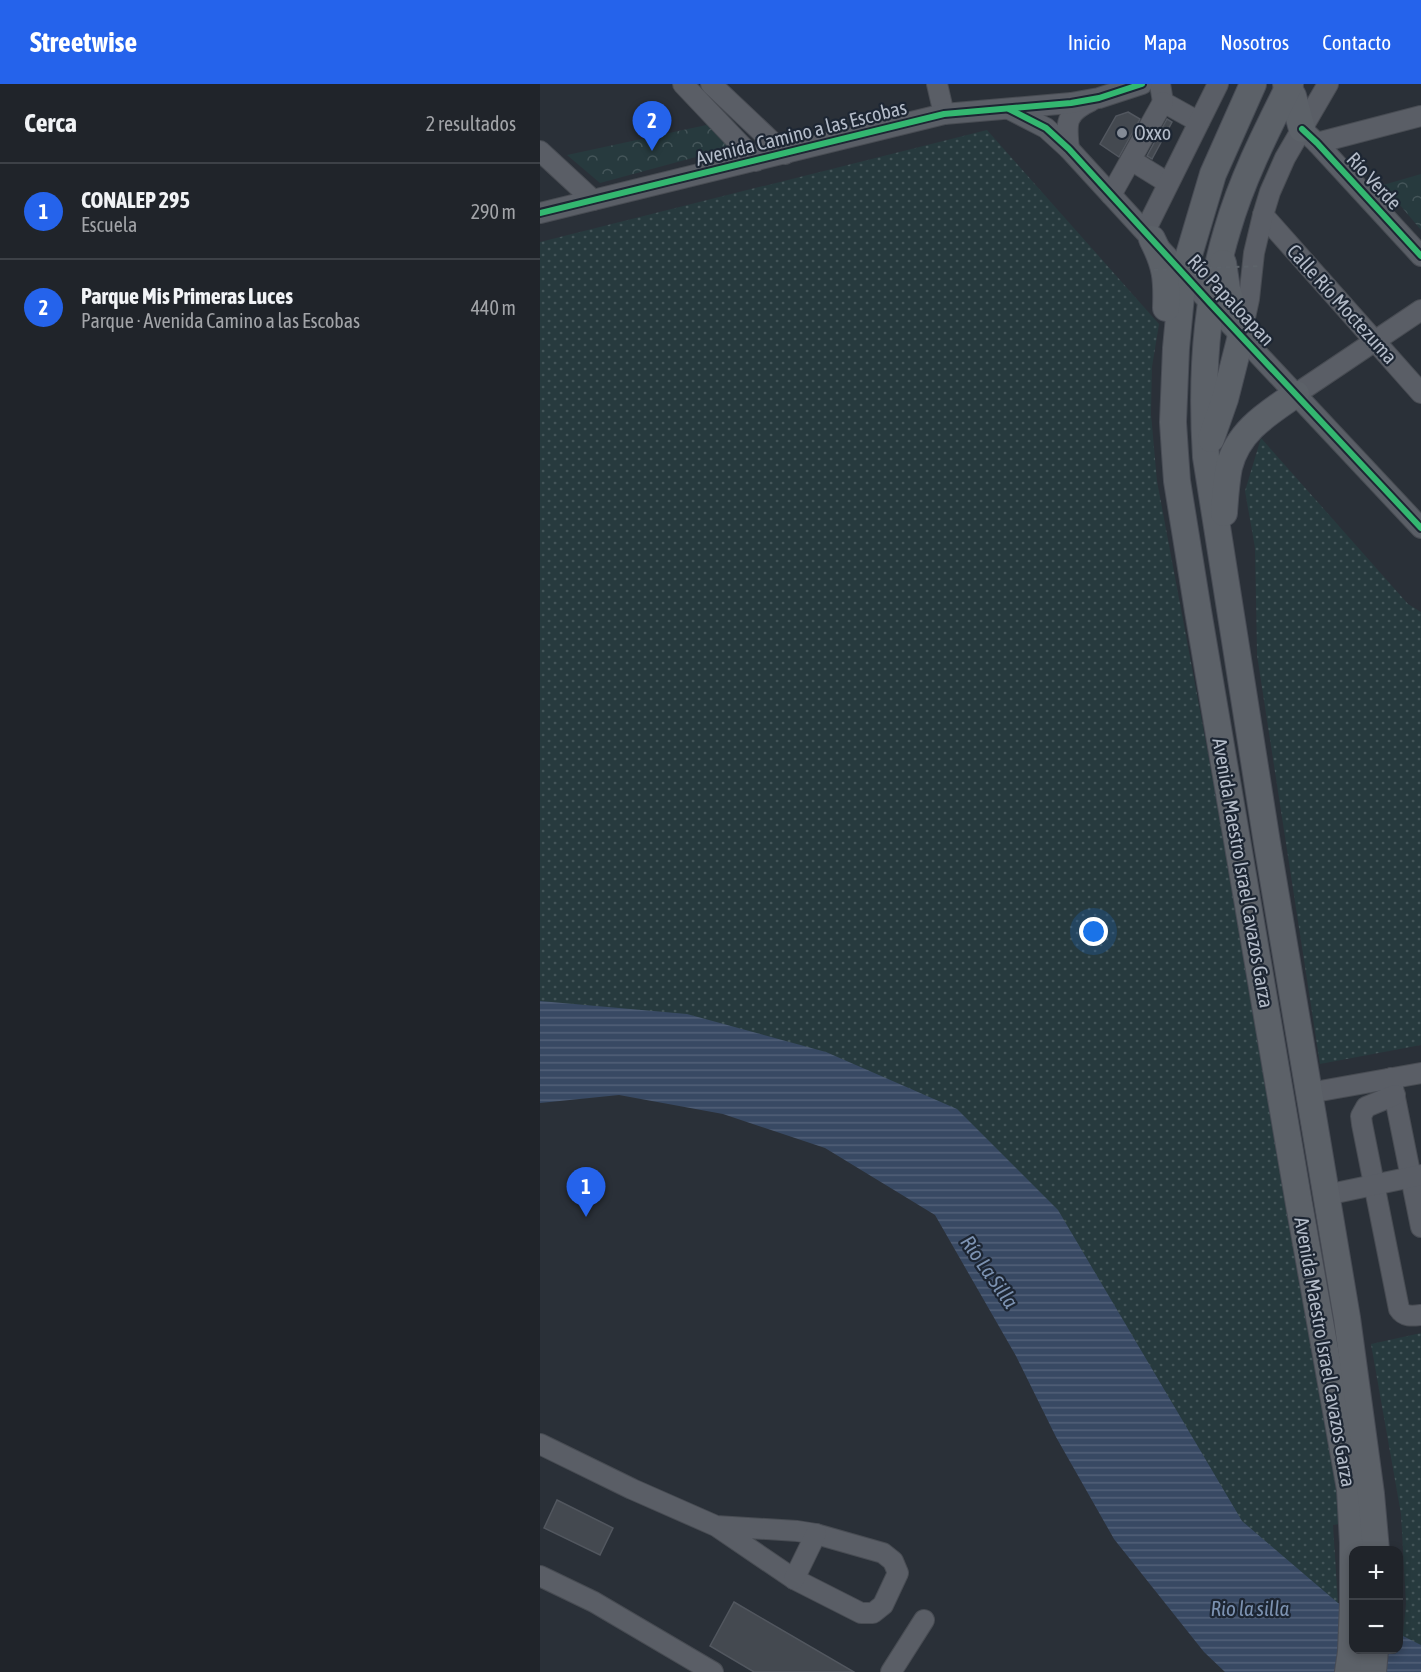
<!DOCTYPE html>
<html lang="es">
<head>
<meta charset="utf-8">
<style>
  :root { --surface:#20242a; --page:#2d3036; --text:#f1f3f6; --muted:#a2a4a8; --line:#3d4147; --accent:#2563eb }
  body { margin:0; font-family:"Asap Condensed",sans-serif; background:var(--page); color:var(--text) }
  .controls { position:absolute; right:18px; bottom:18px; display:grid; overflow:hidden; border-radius:12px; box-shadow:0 3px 9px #0003 }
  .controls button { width:54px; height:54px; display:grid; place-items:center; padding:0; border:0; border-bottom:2px solid var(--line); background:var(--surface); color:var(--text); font:30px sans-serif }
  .you { position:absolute; left:554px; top:848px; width:21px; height:21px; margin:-15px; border:4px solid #fff; border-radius:50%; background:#1a73e8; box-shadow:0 0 0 9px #1a73e833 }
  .badge { display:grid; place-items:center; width:39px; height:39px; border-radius:50%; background:var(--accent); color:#fff; font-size:20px; font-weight:700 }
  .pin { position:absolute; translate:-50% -50px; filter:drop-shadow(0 2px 3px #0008) }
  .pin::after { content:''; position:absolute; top:32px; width:21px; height:18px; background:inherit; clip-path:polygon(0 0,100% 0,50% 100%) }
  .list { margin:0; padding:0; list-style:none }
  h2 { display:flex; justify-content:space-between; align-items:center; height:78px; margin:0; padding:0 24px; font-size:26px }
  h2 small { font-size:20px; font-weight:400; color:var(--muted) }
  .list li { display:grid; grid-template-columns:39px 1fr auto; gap:18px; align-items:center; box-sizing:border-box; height:96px; padding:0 24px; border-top:2px solid var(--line) }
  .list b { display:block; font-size:22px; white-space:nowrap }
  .list p { margin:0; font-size:20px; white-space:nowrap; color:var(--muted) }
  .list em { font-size:20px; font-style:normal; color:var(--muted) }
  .map { position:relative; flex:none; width:881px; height:1588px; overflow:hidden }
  header { display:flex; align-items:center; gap:36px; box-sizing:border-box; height:84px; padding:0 30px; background:var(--accent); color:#fff }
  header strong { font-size:28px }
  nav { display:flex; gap:33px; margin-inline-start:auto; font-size:21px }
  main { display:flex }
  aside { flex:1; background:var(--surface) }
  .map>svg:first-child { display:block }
  .grass { fill:url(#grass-dots) }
  .forest { fill:url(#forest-crowns) }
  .water { fill:url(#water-rules) }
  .building { fill:#444950; stroke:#52575f; stroke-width:1.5 }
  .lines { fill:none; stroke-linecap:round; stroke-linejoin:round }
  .minor-casing { stroke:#484c53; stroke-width:22 }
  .major-casing { stroke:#484c55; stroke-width:28 }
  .minor { stroke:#5a5e66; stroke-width:20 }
  .major { stroke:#5c6168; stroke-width:26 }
  .path-bridge { stroke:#5d636a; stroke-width:2; stroke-dasharray:4.5 4.5; stroke-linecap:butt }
  .cycleway-casing { stroke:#1d2633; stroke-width:10 }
  .cycleway { stroke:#33b770; stroke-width:6 }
  .poi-dot { fill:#848b96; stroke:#1d2633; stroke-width:2 }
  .labels { text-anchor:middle; stroke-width:4.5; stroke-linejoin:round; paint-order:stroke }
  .street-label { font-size:20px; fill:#b4bcc9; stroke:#1d2633 }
  .poi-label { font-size:20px; fill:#b4bcc9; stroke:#1d2633; text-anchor:start }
  .water-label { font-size:21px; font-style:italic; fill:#7c92b1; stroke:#1d2633 }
</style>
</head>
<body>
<header>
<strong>Streetwise</strong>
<nav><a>Inicio</a><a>Mapa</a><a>Nosotros</a><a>Contacto</a></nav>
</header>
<main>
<aside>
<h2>Cerca<small>2 resultados</small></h2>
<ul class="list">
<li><span class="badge">1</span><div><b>CONALEP 295</b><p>Escuela</p></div><em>290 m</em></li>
<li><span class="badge">2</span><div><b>Parque Mis Primeras Luces</b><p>Parque · Avenida Camino a las Escobas</p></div><em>440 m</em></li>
</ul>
</aside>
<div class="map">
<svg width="881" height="1588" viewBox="0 0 881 1588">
  <defs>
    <pattern id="grass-dots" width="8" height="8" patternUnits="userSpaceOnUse" patternTransform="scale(1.5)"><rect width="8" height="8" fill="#273a3e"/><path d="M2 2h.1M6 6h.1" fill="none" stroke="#445559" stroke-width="1.8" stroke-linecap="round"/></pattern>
    <pattern id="forest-crowns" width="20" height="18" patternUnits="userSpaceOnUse" patternTransform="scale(1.5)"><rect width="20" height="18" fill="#273a3e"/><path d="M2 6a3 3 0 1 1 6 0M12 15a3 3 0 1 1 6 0" fill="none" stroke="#445559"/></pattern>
    <pattern id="water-rules" width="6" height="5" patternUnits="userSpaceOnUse" patternTransform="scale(1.5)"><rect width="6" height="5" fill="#384963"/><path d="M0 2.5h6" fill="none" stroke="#526178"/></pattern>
  </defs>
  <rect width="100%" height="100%" fill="#2a3038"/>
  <g class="grass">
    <polygon points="447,46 619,240 612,283 611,330 617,397 812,1438 793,1441 798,1519 792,1566 462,1106 0,918 0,158"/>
    <polygon points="721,354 868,520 881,528 881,961 780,980 717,571 715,464 705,407"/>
    <polygon points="881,1249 881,1588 859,1588 866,1520 861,1430 831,1260"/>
  </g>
  <g class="forest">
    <polygon points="171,40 193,63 60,99 27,71"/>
    <polygon points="881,90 881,146 843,101"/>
  </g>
  <polygon class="water" points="0,917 147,930 286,968 417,1025 518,1126 702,1437 798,1519 813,1527 814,1566 858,1566 859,1550 881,1561 881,1588 685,1588 664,1568 574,1455 516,1353 476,1272 395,1131 285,1064 183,1030 79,1011 0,1019"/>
  <g class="building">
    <polygon points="588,28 600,35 579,73 560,60 576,32"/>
    <polygon points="627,35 632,38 612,75 607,72"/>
    <polygon points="17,1416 73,1444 60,1471 4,1444"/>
    <polygon points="194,1518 314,1588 214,1588 170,1562"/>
  </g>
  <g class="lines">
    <defs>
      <g id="minor">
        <polyline points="143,0 216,77"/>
        <polyline points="171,0 245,70"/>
        <polyline points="397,0 404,30"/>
        <polyline points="620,0 623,18 659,38"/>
        <polyline points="469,25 506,44 529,65 671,220 881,444"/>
        <polyline points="762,45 777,59 881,172"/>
        <polyline points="777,59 881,32"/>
        <path d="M529 65C526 39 525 29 551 17"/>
        <polyline points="0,67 53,116"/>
        <polyline points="591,76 628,99"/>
        <polyline points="571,111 623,18"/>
        <polyline points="0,129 404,30 531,19 559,14 602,0"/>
        <polyline points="723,131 881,309"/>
        <polyline points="605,147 678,0"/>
        <polyline points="701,252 709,215 714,169 723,131 730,108 745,74 788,0"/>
        <polyline points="756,310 881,226"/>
        <polyline points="851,994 881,1143"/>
        <polyline points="769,1009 881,989"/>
        <path d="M855 1011 826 1023 821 1032 822 1040 859 1225C864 1233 872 1232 881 1231"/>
        <polyline points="786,1111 881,1091"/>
        <polyline points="0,1360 92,1405 176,1442 254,1495 321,1529 333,1529 343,1521 358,1489 353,1477 343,1469 276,1450 257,1447 176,1442"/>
        <polyline points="0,1492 54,1518 173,1588"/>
        <polyline points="254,1495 276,1450"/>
        <polyline points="351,1588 384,1536"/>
      </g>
      <g id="major">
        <polyline points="713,0 673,90 643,191 636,264 633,338 635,369 637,397 658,527 759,1120 810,1405 813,1459 813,1519 811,1568 808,1588"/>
        <polyline points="746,0 753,12 762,45"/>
        <path d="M750 0C726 48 702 95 687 147 665 220 661 297 666 373L727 759 807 1234 831 1410 836 1466"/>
        <path d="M612 155C626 182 627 195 626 224"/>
        <polyline points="671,355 685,315 701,252 687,205 683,179"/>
        <path d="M684 429C685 414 686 398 689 383 698 347 727 330 756 310"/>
        <polyline points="833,1588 835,1566"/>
      </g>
    </defs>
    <use href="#minor" class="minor-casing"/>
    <use href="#major" class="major-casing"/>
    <use href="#minor" class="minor"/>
    <use href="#major" class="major"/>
    <polyline class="path-bridge" points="614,186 722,182"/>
    <defs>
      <g id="cycleway">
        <polyline points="469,25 506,44 529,65 671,220 881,444"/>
        <polyline points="762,45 777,59 881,172"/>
        <polyline points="0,129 404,30 531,19 559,14 602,0"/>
      </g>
    </defs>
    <use href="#cycleway" class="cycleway-casing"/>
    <use href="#cycleway" class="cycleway"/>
  </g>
  <circle class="poi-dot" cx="582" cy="49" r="6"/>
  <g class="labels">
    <g class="street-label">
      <text transform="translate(261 49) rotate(-14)" y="7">Avenida Camino a las Escobas</text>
      <text transform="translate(834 97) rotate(47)" y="7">Río Verde</text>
      <text transform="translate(691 216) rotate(47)" y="7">Río Papaloapan</text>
      <text transform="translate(802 220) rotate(48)" y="7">Calle Río Moctezuma</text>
      <text transform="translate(703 789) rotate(80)" y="7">Avenida Maestro Israel Cavazos Garza</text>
      <text transform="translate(785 1268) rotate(80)" y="7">Avenida Maestro Israel Cavazos Garza</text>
    </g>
    <g class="poi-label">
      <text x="594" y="56">Oxxo</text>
    </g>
    <g class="water-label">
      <text transform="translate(449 1188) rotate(55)" y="7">Río La Silla</text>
      <text x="710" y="1532">Rio la silla</text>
    </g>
  </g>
</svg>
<div class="controls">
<button>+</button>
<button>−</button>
</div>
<div class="you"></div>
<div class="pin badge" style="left:46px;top:1133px">1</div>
<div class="pin badge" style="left:112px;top:67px">2</div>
</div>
</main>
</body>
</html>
